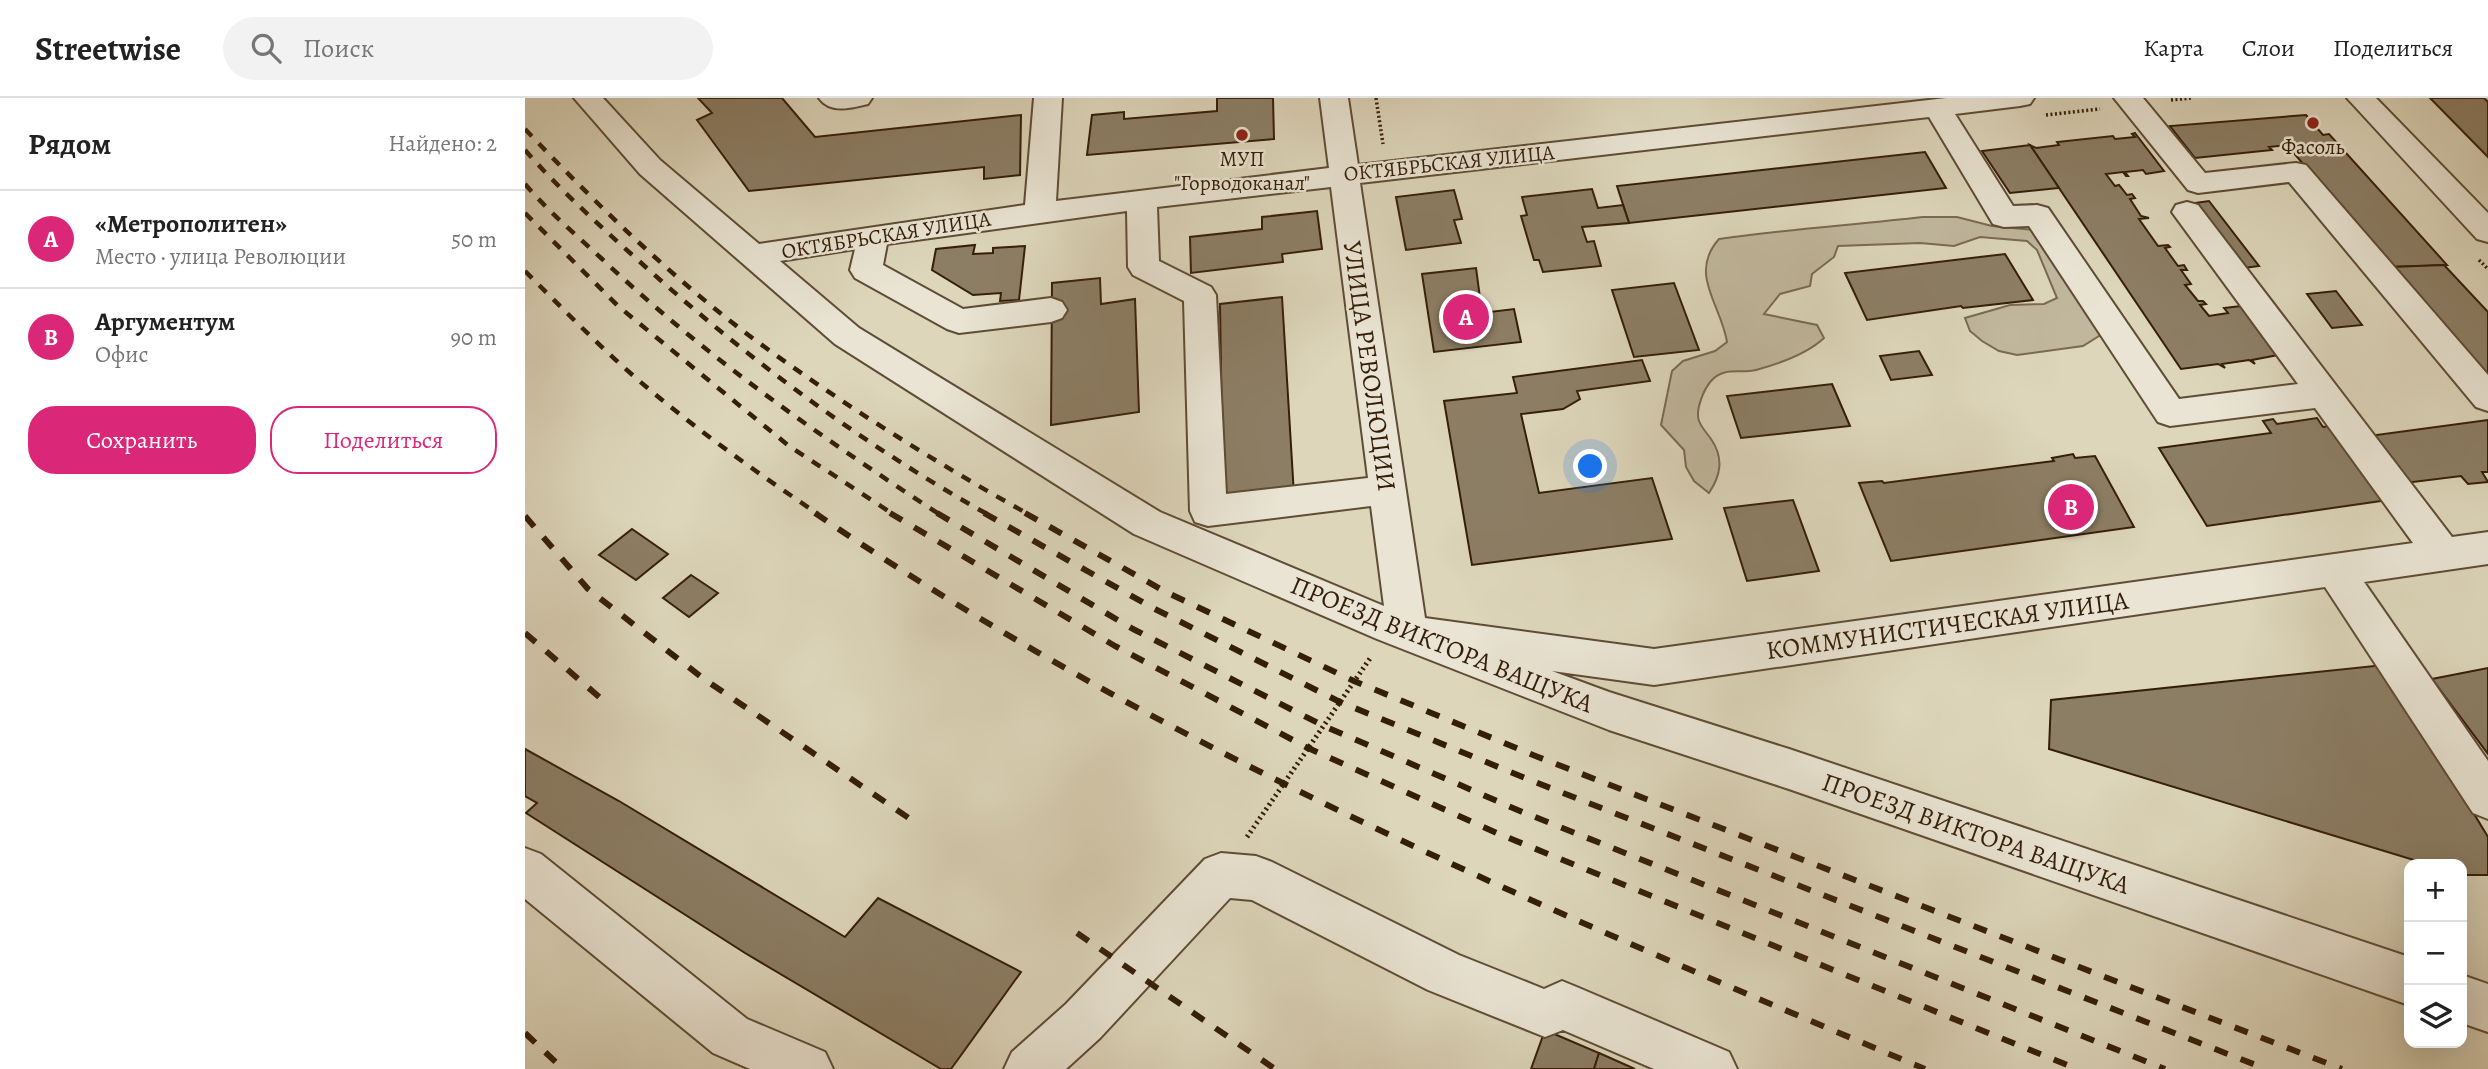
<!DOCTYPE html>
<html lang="ru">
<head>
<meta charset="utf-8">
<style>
  :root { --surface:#fff; --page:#f2f2f2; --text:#222; --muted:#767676; --line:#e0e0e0; --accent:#db2777 }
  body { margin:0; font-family:Alegreya,serif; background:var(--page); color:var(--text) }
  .controls { position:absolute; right:21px; bottom:21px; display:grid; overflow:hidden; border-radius:14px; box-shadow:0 7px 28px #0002 }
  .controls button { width:63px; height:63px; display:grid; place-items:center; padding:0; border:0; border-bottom:2px solid var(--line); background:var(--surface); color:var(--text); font:35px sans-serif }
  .you { position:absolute; left:1066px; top:369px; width:24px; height:24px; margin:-18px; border:5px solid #fff; border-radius:50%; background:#1a73e8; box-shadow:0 0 0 10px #1a73e833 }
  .badge { display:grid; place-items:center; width:46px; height:46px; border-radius:50%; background:var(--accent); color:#fff; font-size:23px; font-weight:700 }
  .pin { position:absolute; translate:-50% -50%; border:4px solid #fff; box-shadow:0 2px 7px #0006 }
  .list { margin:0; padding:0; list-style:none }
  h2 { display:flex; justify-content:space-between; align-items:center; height:91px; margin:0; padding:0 28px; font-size:30px }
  h2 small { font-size:23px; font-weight:400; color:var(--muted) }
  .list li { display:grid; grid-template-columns:46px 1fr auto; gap:21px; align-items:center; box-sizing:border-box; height:98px; padding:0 28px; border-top:2px solid var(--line) }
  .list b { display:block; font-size:26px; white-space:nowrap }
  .list p { margin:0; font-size:23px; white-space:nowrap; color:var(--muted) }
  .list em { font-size:23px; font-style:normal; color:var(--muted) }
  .actions { display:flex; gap:14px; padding:21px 28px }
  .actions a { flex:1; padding:16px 0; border:2px solid var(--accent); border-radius:28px; text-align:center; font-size:24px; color:var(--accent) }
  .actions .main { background:var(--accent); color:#fff }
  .icon { flex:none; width:38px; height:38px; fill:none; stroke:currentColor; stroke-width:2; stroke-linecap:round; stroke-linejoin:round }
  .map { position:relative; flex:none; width:1963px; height:971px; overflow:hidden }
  header { display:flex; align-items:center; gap:42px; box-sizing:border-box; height:98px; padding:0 35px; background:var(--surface); border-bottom:2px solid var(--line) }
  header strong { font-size:33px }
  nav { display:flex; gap:38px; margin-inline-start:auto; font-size:24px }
  .search { width:490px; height:63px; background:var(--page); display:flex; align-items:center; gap:18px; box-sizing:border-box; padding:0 24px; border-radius:38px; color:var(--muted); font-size:26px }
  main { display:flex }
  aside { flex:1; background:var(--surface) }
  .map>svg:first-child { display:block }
  .green { fill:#c0b79d; stroke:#7a6a52; stroke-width:2 }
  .building { fill:#8c7e65; stroke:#351e08; stroke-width:2 }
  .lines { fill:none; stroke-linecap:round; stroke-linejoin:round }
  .minor-casing { stroke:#5f4c35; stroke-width:4 }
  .path-far1 { stroke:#351e08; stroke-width:3.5; stroke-dasharray:2 2.5; stroke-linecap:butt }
  .path { stroke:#351e08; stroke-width:5; stroke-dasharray:2 3.5; stroke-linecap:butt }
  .minor { fill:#e9e4d3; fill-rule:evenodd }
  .rail-far1 { stroke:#351e08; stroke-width:4.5; stroke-dasharray:10 10; stroke-linecap:butt }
  .rail { stroke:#351e08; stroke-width:6; stroke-dasharray:14 14; stroke-linecap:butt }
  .poi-dot { fill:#8f2418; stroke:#e9e4d3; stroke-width:2.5 }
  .labels { text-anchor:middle; stroke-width:5; stroke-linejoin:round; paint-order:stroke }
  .far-poi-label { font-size:21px; fill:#351e08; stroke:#e9e4d3 }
  .far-street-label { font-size:21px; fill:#351e08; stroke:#e9e4d3 }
  .street-label { font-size:26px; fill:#351e08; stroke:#e9e4d3 }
</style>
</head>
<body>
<header>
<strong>Streetwise</strong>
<div class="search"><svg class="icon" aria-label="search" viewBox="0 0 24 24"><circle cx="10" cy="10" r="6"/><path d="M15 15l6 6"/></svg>Поиск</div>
<nav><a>Карта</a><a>Слои</a><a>Поделиться</a></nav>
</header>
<main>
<aside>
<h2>Рядом<small>Найдено: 2</small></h2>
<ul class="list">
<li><span class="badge">A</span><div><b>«Метрополитен»</b><p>Место · улица Революции</p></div><em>50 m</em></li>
<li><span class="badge">B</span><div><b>Аргументум</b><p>Офис</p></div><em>90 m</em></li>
</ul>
<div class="actions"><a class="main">Сохранить</a><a>Поделиться</a></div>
</aside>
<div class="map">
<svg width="1963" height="971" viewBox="0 0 1963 971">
  <rect width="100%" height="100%" fill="#ddd6bb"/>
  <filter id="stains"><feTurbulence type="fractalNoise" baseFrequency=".00286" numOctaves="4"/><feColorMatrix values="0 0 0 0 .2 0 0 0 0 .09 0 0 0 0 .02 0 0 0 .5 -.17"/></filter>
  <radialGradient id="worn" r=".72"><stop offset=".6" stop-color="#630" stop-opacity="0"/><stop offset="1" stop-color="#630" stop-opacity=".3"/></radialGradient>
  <path class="green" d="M1398 119H1432L1467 128 1519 133 1582 233 1558 248 1492 257 1474 253 1457 243 1445 233 1440 220 1485 207 1519 206 1532 200 1512 152 1502 143 1455 139 1429 148 1395 145 1313 148 1309 159 1287 176 1285 188 1255 196 1239 216 1292 227 1299 240C1283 255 1253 266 1231 272 1215 276 1199 268 1186 283 1179 291 1170 312 1174 323 1176 329 1182 335 1186 341 1199 360 1196 377 1184 395L1169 383 1161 369 1159 352 1136 327 1147 273 1158 263 1190 253 1202 244C1196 206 1163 176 1194 141 1261 131 1329 127 1398 119Z"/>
  <g class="building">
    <polygon points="173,0 257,0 290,39 496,17 495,77 459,81 459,69 224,93 172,22 187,15"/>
    <polygon points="692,0 748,0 749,41 562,57 567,17 599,14 599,21 692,13"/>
    <polygon points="1905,0 1959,0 1963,4 1963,59"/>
    <polygon points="1781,17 1798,37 1804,36 1922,167 1866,169 1762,47 1744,49 1747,52 1670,60 1645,28"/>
    <polygon points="1610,35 1639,73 1621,76 1618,72 1600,74 1603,78 1601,78 1598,74 1581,76 1590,88 1594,87 1602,97 1607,96 1610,100 1605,101 1616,118 1624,120 1614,121 1633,148 1643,147 1645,149 1640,150 1653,168 1659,167 1662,172 1656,172 1666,186 1660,187 1673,203 1678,203 1681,206 1675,207 1684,218 1703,215 1699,210 1716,208 1753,257 1727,262 1730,266 1724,262 1697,266 1700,270 1693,266 1656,271 1505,47 1511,50 1534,47 1532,44 1588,38 1590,41 1610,39 1607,36"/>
    <polygon points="1505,47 1534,90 1485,95 1457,53"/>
    <polygon points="1400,54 1421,90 1104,125 1092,88"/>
    <polygon points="1067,91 1073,110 1098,107 1104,125 1057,129 1062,144 1069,143 1076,168 1018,174 1014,162 1009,162 996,118 1002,117 997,99"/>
    <polygon points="929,92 937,121 929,122 936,145 881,152 871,99"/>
    <polygon points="1684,103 1734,168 1719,170 1670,105"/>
    <polygon points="792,113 797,151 757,156 758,164 666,175 665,139 737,131 737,119"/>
    <polygon points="450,147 448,156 468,155 468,150 500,148 494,202 475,203 476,195 448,197 407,172 411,151"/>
    <polygon points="1480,156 1508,202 1438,210 1436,208 1342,222 1320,175"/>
    <polygon points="1919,167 1963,214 1963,289 1865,169"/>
    <polygon points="951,170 957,215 989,211 996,244 909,254 897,176"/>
    <polygon points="575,180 576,206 610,201 614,314 526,327 527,185"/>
    <polygon points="1149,185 1174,252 1109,259 1087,192"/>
    <polygon points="1811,193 1837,227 1807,230 1782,196"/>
    <polygon points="757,199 769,397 698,405 695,206"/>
    <polygon points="1394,253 1407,277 1366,282 1355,258"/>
    <polygon points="1117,262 1125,283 1052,293 1055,301 1038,311 996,316 1014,395 1127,380 1147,441 947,467 919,303 992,295 988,279"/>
    <polygon points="1307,286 1325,328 1216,340 1202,298"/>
    <polygon points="1792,320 1798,329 1805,328 1863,402 1682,428 1634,350 1746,335 1738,323 1748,321 1752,326"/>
    <polygon points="1963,322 1963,374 1957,374 1963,384 1943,386 1936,378 1880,385 1844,338"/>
    <polygon points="1548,356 1550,360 1570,358 1609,429 1366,463 1334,385 1357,383 1359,385 1529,363 1527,360"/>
    <polygon points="1268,402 1294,473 1222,483 1199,410"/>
    <polygon points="107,431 143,456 111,482 74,457"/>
    <polygon points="166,477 193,495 164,519 138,500"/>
    <polygon points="1859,567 1963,739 1963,777 1937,777 1937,766 1902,766 1524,651 1526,602"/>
    <polygon points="1963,570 1963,656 1907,581"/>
    <polygon points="0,651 94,703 320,839 353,800 496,874 426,971 416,971 220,855 1,715 12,705 0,698"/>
    <polygon points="1020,932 1074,955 1069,971 1006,971"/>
    <polygon points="1074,955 1110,971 1069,971"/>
  </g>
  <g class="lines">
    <defs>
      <g id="minor">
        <path d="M49 0H78L135 62 234 146 500 107 509 0H537L531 103 804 70 795 0H823L833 67 1421 0H1509L1505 6 1495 8 1430 16 1488 108 1512 107 1523 110 1654 301 1773 286 1647 114 1651 107 1662 104 1673 107 1927 439 1963 434V466L1839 484 1963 663V721L1948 715 1800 489 1129 587 1027 573 1084 594 1264 651 1884 859V907L1264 691 1084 632 852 541 609 436 310 246 115 76ZM1404 19 1468 126 1479 129 1504 128 1633 324 1645 328 1790 310 1888 445 1129 551 900 520 835 85ZM806 89 843 380 701 396 691 197 686 189 634 163 632 109ZM602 113 603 169 608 177 659 203 665 413 670 424 683 428 846 408 859 508 635 414 334 230 255 163 330 151 325 172 330 180 422 231 434 235 526 224 537 220 542 212 537 204 526 200 438 211 358 167 362 146Z"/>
        <path d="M294 0H347L343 6C327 10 305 16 294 0Z"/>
        <polygon points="1589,0 1618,0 1680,75 1771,65 1781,67 1963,277 1963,313 1951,309 1764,84 1673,95 1663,92"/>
        <polygon points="1822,0 1851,0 1963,115 1963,144 1952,141"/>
        <polygon points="0,750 16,756 222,921 300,954 308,971 225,971 188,955 0,801"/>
        <polygon points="696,755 731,758 747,764 934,857 1019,891 1037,883 1054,890 1204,954 1212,971 1129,971 1038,932 1020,939 903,892 727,802 705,800 575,940 541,971 479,971 487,954 541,906 680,761"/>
        <polygon points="1937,877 1963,886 1963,934 1937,925"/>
      </g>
    </defs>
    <use href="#minor" class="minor-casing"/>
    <g class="path-far1">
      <polyline points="851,0 858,46"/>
      <polyline points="1646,2 1666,0"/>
      <polyline points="1521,17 1575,11"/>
      <polyline points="1954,162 1963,171"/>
    </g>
    <polyline class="path" points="722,739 846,559"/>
    <use href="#minor" class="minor"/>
    <g class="rail-far1">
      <path d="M0 31C70 105 145 178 226 239 314 304 408 363 503 416"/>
      <path d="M0 52C35 92 74 127 114 163 220 259 337 346 462 416"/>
      <path d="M0 86C23 113 50 136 76 160 182 260 293 337 414 416"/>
      <polyline points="0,115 93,208 264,348 368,416"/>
      <path d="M0 173C37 210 73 247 112 281 169 330 231 374 293 416"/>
    </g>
    <g class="rail">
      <path d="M290 415C633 649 1019 811 1400 971"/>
      <polyline points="365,415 590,548 783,650 974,736 1552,971"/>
      <polyline points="412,415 608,531 799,628 995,713 1640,971"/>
      <polyline points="459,415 628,510 815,604 1005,682 1741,971"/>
      <polyline points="500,415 641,494 829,583 1013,659 1817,971"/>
      <polyline points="0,418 63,491 179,581 394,727"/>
      <polyline points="0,535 80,604"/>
      <polyline points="552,835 750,971"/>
      <polyline points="0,935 38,971"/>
    </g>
  </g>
  <g class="poi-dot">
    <circle cx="1788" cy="25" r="7"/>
    <circle cx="717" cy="37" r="7"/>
  </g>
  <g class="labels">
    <g class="far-poi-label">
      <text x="1788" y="56">Фасоль</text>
      <text x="717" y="68">МУП<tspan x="717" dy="24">"Горводоканал"</tspan></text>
    </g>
    <g class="far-street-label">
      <text transform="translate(924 65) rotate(-6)" y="7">ОКТЯБРЬСКАЯ УЛИЦА</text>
      <text transform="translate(361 137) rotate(-9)" y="7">ОКТЯБРЬСКАЯ УЛИЦА</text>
    </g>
    <g class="street-label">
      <text transform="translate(845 268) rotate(82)" y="9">УЛИЦА РЕВОЛЮЦИИ</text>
      <text transform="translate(1422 527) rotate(-8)" y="9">КОММУНИСТИЧЕСКАЯ УЛИЦА</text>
      <text transform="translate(917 546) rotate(22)" y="9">ПРОЕЗД ВИКТОРА ВАЩУКА</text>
      <text transform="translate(1451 735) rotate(19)" y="9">ПРОЕЗД ВИКТОРА ВАЩУКА</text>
    </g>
  </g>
  <rect width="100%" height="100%" filter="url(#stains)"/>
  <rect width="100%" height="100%" fill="url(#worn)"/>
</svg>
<div class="controls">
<button>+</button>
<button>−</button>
<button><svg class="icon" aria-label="layers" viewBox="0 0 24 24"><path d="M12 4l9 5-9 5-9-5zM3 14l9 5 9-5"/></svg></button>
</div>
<div class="you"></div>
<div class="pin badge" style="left:941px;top:219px">A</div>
<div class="pin badge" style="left:1546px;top:409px">B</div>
</div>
</main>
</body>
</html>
